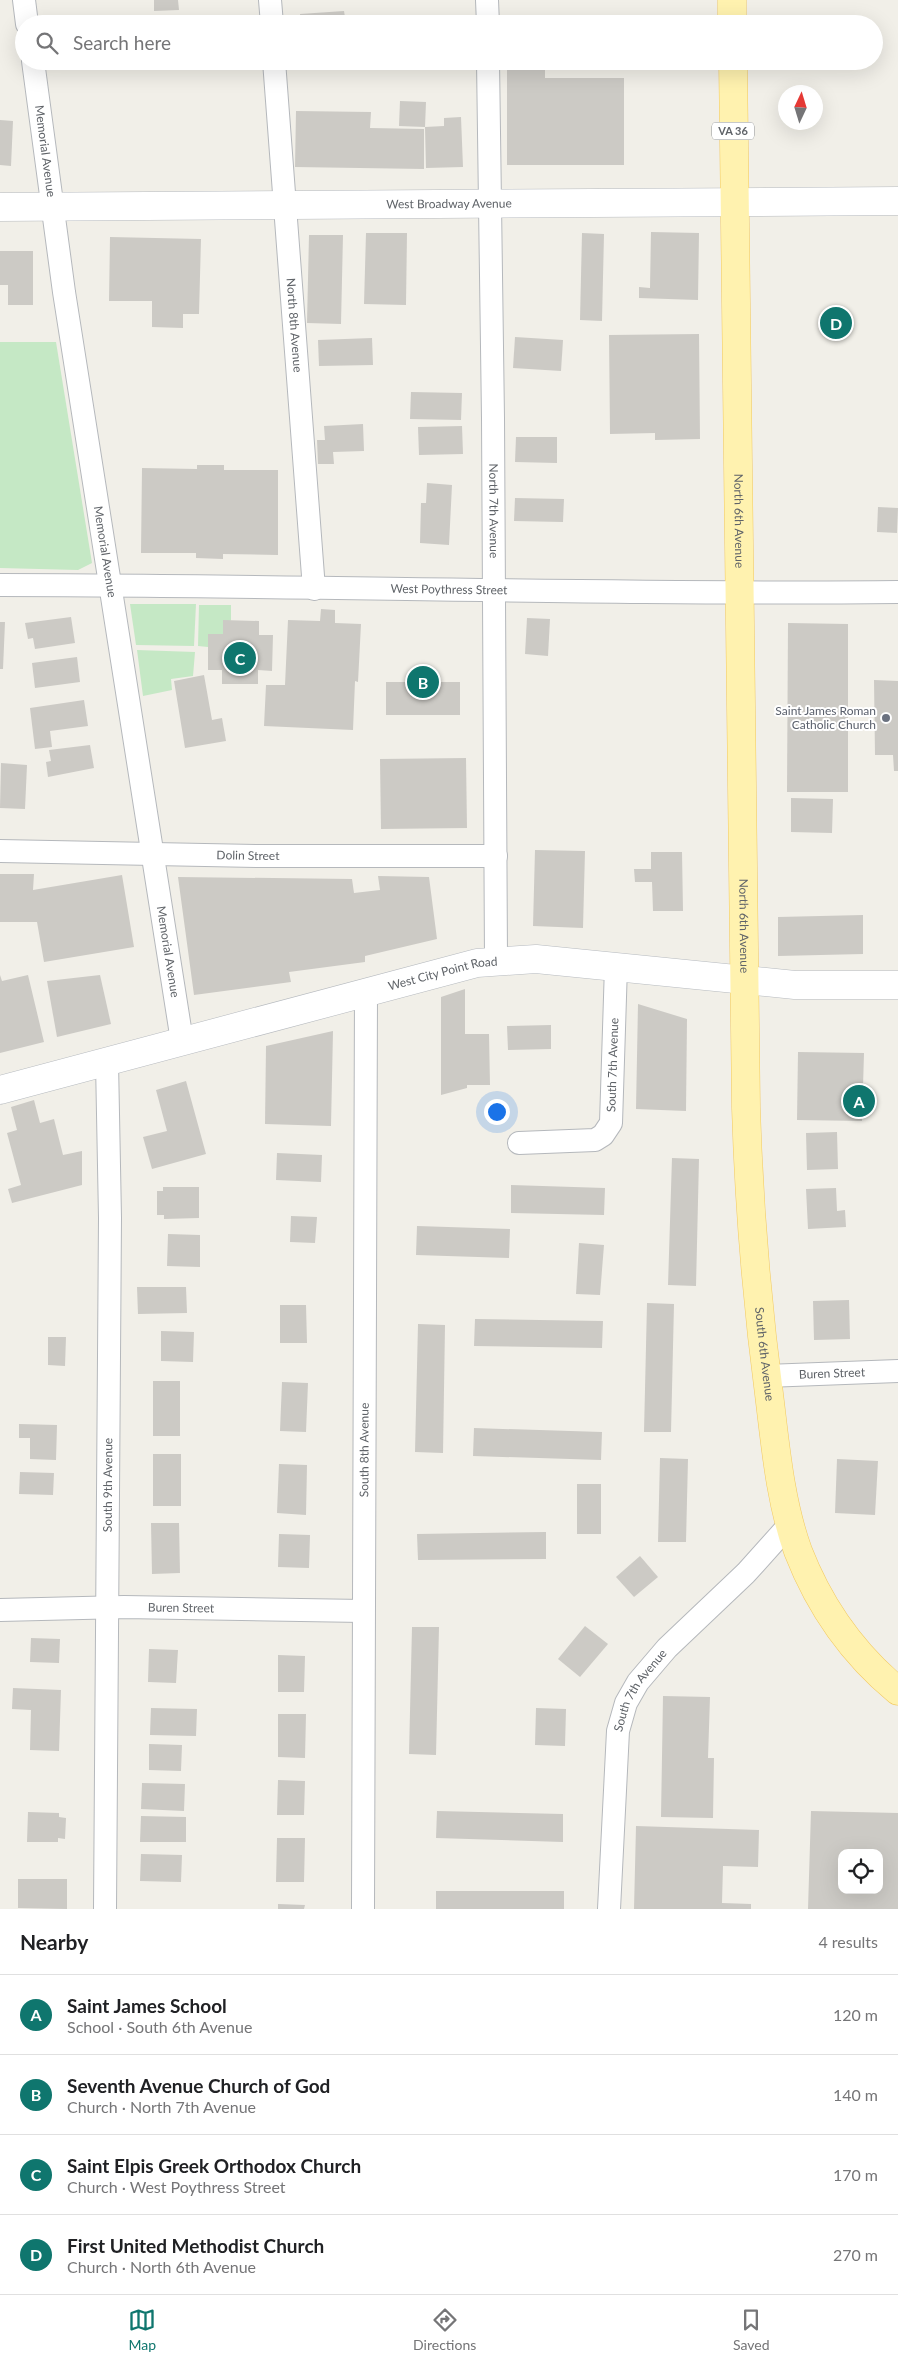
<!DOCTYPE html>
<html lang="en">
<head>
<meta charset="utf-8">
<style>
  :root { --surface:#fff; --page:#f6f6f6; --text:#202124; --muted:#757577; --line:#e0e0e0; --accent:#0f766e }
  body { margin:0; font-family:Lato,sans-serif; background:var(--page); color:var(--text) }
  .controls { position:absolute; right:15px; bottom:15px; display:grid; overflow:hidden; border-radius:10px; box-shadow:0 5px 20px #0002 }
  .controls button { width:45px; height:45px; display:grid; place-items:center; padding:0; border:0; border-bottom:1px solid var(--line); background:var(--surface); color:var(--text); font:25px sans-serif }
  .compass { position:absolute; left:778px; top:85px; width:45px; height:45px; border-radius:50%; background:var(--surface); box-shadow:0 5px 20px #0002; rotate:4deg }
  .you { position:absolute; left:496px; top:1111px; width:18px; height:18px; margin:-12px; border:4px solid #fff; border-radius:50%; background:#1a73e8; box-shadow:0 0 0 8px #1a73e833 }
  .badge { display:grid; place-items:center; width:32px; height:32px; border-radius:50%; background:var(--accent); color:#fff; font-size:16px; font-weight:700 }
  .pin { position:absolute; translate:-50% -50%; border:2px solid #fff; box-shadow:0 1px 5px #0006 }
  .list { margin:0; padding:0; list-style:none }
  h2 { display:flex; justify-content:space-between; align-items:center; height:65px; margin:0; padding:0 20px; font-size:21px }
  h2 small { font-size:16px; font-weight:400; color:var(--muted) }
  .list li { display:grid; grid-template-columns:32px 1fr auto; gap:15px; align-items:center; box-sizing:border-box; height:80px; padding:0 20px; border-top:1px solid var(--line) }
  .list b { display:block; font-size:19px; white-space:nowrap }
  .list p { margin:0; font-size:16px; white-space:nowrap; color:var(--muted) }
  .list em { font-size:16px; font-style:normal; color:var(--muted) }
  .icon { flex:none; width:28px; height:28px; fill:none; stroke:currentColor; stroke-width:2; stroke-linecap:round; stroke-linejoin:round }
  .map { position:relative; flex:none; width:898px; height:1909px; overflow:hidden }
  .search { position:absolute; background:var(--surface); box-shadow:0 5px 20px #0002; left:15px; right:15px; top:15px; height:55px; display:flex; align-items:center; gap:12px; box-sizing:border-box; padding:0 18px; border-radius:28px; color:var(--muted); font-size:19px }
  .sheet { height:385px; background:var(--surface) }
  nav { display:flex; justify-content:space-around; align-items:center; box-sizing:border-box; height:70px; border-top:1px solid var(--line); background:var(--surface); font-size:14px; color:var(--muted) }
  nav a { display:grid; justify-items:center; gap:2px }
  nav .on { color:var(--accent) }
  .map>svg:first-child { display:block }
  .green { fill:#c5e8c5 }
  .building { fill:#cccac5; fill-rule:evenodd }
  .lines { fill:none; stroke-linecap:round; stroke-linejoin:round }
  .street-casing { stroke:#b5b8bc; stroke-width:24 }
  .secondary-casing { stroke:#b6babf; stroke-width:29 }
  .primary-casing { stroke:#f2c960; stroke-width:29 }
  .street { stroke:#fff; stroke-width:22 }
  .secondary { stroke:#fff; stroke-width:28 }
  .primary { stroke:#fff2af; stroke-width:28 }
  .worship-dot { fill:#6b7280; stroke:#fff; stroke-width:2 }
  .labels { text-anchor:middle; stroke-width:4; stroke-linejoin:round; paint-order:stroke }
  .shield { fill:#fff; stroke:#8f9295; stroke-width:1 }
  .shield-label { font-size:11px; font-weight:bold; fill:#5f6368 }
  .street-label { font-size:12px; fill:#5f6368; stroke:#fff }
  .worship-label { font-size:12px; fill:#5b616d; stroke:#fff; text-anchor:end }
</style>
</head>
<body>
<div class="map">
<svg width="898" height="1909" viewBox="0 0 898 1909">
  <rect width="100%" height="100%" fill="#f1efe8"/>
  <g class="green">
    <polygon points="0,342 56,342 92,563 78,570 0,568"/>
    <polygon points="130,604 196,604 194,646 136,645"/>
    <polygon points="199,605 231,605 231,620 223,634 208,634 208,647 198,646"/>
    <polygon points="137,650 195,652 193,676 171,679 172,690 143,696"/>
  </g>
  <g class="building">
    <polygon points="154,0 178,0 179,10 154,11"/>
    <polygon points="344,11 345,17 354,16 354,24 301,24 300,14"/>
    <polygon points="227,18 228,24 197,24 197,19"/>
    <polygon points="507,67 545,68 545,78 624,78 624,165 507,165"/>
    <polygon points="400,101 426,102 425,127 399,126"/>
    <polygon points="296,111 371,112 370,128 424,129 424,169 295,167"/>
    <polygon points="461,117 463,167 426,168 425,127 444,126 444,118"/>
    <polygon points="0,120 13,121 11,166 0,165"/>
    <polygon points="651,232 699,233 698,300 639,298 639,287 650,288"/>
    <polygon points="366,233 407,233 406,305 364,304"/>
    <polygon points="582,233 604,234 602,321 580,320"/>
    <polygon points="309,235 343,235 341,324 307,323"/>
    <polygon points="110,237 201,239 199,314 183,314 183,328 152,327 152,301 109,301"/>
    <polygon points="0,251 33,251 33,305 8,305 8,285 0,285"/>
    <polygon points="699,334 700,439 655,440 655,433 610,434 609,335"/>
    <polygon points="515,337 563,340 561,371 513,368"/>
    <polygon points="372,338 373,365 319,366 318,340"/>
    <polygon points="411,392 462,393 461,420 410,419"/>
    <polygon points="363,424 364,451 333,452 334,464 318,464 317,440 325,440 324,426"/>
    <polygon points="462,426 463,454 419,455 418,427"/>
    <polygon points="516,437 557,437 557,463 515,462"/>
    <polygon points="197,465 224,465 224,470 278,470 278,555 223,554 223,559 196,558 196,553 141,553 142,468 197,469"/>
    <polygon points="427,483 452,485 449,545 420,543 421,503 426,503"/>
    <polygon points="515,498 564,499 563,522 514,521"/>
    <polygon points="878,507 898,508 897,533 877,532"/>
    <polygon points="321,609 335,610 335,623 361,624 358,682 355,681 353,730 264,726 266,685 285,685 288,620 320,621"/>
    <polygon points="71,617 75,643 35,649 33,638 28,639 25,623"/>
    <polygon points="527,618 550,619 548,656 525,654"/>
    <polygon points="223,620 259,621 259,635 273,635 272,671 258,670 258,684 222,684 222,670 208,670 208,634 223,634"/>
    <polygon points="0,622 5,622 3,669 0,669"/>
    <polygon points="788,623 848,624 848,792 787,792"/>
    <polygon points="77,657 80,682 35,688 32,663"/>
    <polygon points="204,675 212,720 222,718 226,741 185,748 174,681"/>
    <polygon points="874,680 898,681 898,771 894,771 893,755 875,755"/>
    <rect x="386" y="682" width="74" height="33"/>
    <polygon points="84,700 88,726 50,731 52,747 35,749 30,708"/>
    <polygon points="90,745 94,768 48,777 46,762 51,761 49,750"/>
    <polygon points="466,758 467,828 381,829 380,759"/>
    <polygon points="1,763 27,765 25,809 0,808"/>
    <polygon points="791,798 833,799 832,833 791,832"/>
    <polygon points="535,850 585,851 583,928 533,926"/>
    <polygon points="651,852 682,852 683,911 653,911 652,882 635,882 634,869 651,869"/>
    <polygon points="0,874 34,874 33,890 122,875 134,947 44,962 37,922 0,922"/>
    <polygon points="378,876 429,877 437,939 365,956 365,962 289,972 291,982 194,995 178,877 352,879 354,893 380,890"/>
    <polygon points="863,915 863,954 778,956 778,917"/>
    <polygon points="0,975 2,981 28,975 44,1042 0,1053"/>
    <polygon points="100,975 111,1024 57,1037 47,981"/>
    <polygon points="465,989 465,1034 489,1034 490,1085 467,1085 467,1088 441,1095 441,997"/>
    <polygon points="638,1004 687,1019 686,1111 636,1109"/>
    <polygon points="551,1025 551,1049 508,1050 507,1026"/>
    <polygon points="333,1031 331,1126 265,1124 266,1046"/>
    <polygon points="798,1052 864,1053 862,1121 797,1120"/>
    <polygon points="186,1081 206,1154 152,1169 143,1137 167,1131 156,1090"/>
    <polygon points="34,1100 40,1123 54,1119 63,1155 82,1151 82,1185 12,1203 8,1189 21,1185 7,1133 17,1130 11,1107"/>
    <polygon points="837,1132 838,1169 807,1170 806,1133"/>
    <polygon points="277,1153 322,1155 321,1182 276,1180"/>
    <polygon points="672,1158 699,1159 696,1286 668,1285"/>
    <polygon points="511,1185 605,1188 604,1215 511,1213"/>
    <polygon points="163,1187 199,1187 199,1218 164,1219 164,1215 157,1215 157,1191 163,1191"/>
    <polygon points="836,1188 837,1211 845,1210 846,1227 808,1229 806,1189"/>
    <polygon points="291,1216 317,1217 315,1243 290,1242"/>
    <polygon points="417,1226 510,1229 509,1258 416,1255"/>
    <polygon points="168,1234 200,1235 200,1267 167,1266"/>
    <polygon points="579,1243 604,1245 600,1295 576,1294"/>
    <polygon points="137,1287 186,1287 187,1313 138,1314"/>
    <polygon points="849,1300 850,1339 814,1340 813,1301"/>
    <polygon points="647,1303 674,1304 671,1432 644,1432"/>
    <polygon points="280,1305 306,1305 307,1343 280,1343"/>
    <polygon points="475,1319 603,1321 602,1348 474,1346"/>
    <polygon points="418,1324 445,1325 443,1453 415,1452"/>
    <polygon points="161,1331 194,1332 193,1362 161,1361"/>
    <polygon points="48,1337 66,1337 65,1366 48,1365"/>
    <rect x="153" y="1381" width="27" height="55"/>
    <polygon points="282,1382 308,1383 306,1432 280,1431"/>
    <polygon points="19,1424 57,1425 56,1460 30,1459 30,1438 19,1438"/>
    <polygon points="474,1428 602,1432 601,1460 473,1456"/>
    <rect x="153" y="1454" width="28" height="52"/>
    <polygon points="660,1458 688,1459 686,1542 658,1542"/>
    <polygon points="837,1459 878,1461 875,1515 835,1513"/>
    <polygon points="279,1464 307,1465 306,1515 277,1513"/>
    <polygon points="20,1472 54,1473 53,1495 19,1494"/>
    <rect x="577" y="1484" width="24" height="50"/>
    <polygon points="151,1523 179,1523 180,1573 152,1574"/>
    <polygon points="546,1532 546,1559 418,1560 417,1534"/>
    <polygon points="279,1534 310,1535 309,1568 278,1567"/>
    <polygon points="640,1556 658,1577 634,1597 616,1577"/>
    <polygon points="585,1626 608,1644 580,1677 558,1659"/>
    <polygon points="412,1627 439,1627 436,1755 409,1754"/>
    <polygon points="31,1638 60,1639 59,1663 30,1662"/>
    <polygon points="149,1649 178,1650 176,1683 148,1682"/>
    <polygon points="278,1655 305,1656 304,1692 278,1692"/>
    <polygon points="13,1688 61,1690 59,1751 30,1750 31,1710 12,1709"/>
    <polygon points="663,1696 710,1697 708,1758 714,1758 713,1818 661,1817"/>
    <polygon points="151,1708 197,1709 196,1736 150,1735"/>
    <polygon points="536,1708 566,1709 565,1746 535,1745"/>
    <polygon points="278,1714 306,1714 305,1758 278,1757"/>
    <polygon points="149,1744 182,1745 181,1771 149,1770"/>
    <polygon points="278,1780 305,1781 304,1815 277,1815"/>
    <polygon points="142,1783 185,1784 184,1811 141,1809"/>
    <polygon points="437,1811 563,1814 563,1842 436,1838"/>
    <path d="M811 1811 898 1813V1909H808ZM842 1853H879V1890H842Z"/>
    <polygon points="28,1812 59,1813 59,1817 66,1818 65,1839 58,1838 58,1842 27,1842"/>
    <polygon points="141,1816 186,1817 186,1842 140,1842"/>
    <polygon points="636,1826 759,1830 758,1867 723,1866 722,1903 751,1904 751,1909 634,1909"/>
    <polygon points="277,1838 305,1838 304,1882 276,1882"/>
    <polygon points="141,1854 182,1855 181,1882 140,1881"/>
    <polygon points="18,1879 67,1879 67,1909 18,1908"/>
    <rect x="436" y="1891" width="128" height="18"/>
    <polygon points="278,1904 305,1905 304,1909 278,1909"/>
  </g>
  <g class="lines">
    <defs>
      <g id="street">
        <polyline points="24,0 27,24"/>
        <polyline points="270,0 272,24"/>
        <polyline points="487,0 488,24"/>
        <path id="s1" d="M33 61 64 292 182 1041"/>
        <path id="s2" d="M274 61 314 589"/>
        <path id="s3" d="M488 61 493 418 496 960"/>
        <path id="s4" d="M0 585C299 585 599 595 898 592"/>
        <path id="s5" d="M0 851 258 856H496"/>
        <path id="s6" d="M519 1143 595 1140 603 1135 611 1123 616 966"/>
        <path id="s7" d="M766 1376 898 1371"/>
        <path id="s8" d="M0 1610 124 1607 363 1611"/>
        <path id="s9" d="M105 1909 110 1218 107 1062"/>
        <path id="s10" d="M363 1909 366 993"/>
        <path id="s11" d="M609 1909 618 1731 626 1703 638 1682 667 1648 746 1573 790 1524"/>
      </g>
      <g id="secondary">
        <path id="s12" d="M0 207 898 201"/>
        <path id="s13" d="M0 1090 477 963 536 959 795 985H898"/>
      </g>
      <g id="primary">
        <polyline points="732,0 732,24"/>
        <path id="s14" d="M733 61 746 1108C749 1207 757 1304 770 1402 776 1452 781 1504 798 1551 819 1605 853 1654 898 1691"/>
      </g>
    </defs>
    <use href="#street" class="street-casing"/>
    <use href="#secondary" class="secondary-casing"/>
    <use href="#primary" class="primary-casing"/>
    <use href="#street" class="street"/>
    <use href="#secondary" class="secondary"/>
    <use href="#primary" class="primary"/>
  </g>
  <circle class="worship-dot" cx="886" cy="718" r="5"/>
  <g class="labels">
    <rect class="shield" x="712" y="122.5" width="42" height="17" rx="4"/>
    <g class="shield-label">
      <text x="733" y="135">VA 36</text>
    </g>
    <g class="street-label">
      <text dy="4" stroke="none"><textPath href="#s1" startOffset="91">Memorial Avenue</textPath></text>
      <text dy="4" stroke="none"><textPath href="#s12" startOffset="449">West Broadway Avenue</textPath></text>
      <text dy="4" stroke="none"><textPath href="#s2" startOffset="265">North 8th Avenue</textPath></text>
      <text dy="4" stroke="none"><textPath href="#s3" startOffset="450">North 7th Avenue</textPath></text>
      <text dy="4" stroke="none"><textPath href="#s14" startOffset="460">North 6th Avenue</textPath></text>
      <text dy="4" stroke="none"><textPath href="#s1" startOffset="496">Memorial Avenue</textPath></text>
      <text dy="4" stroke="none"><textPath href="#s4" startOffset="449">West Poythress Street</textPath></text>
      <text dy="4" stroke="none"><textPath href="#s5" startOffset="248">Dolin Street</textPath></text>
      <text dy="4" stroke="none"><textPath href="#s14" startOffset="865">North 6th Avenue</textPath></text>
      <text dy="4" stroke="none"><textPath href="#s1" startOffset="901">Memorial Avenue</textPath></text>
      <text dy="4" stroke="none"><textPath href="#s13" startOffset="458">West City Point Road</textPath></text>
      <text dy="4" stroke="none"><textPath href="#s6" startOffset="158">South 7th Avenue</textPath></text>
      <text dy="4" stroke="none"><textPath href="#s14" startOffset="1294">South 6th Avenue</textPath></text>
      <text dy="4" stroke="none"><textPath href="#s7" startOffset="66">Buren Street</textPath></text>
      <text dy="4" stroke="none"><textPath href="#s10" startOffset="459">South 8th Avenue</textPath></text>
      <text dy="4" stroke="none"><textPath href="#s9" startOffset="424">South 9th Avenue</textPath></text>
      <text dy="4" stroke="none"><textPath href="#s8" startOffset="181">Buren Street</textPath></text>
      <text dy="4" stroke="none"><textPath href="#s11" startOffset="225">South 7th Avenue</textPath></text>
    </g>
    <g class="worship-label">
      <text x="876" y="715">Saint James Roman<tspan x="876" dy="14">Catholic Church</tspan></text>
    </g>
  </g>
</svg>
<div class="controls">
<button><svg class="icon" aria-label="locate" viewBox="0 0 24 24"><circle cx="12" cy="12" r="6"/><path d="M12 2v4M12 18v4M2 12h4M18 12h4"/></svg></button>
</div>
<svg class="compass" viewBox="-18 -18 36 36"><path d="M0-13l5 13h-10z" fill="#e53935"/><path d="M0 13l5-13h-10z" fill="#757577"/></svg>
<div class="you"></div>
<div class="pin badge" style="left:859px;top:1101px">A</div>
<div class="pin badge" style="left:423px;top:682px">B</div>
<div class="pin badge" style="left:240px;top:658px">C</div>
<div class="pin badge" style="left:836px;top:323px">D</div>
<div class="search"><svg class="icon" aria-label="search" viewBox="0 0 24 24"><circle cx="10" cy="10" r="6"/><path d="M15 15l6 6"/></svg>Search here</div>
</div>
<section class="sheet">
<h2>Nearby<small>4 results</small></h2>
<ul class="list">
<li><span class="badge">A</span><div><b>Saint James School</b><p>School · South 6th Avenue</p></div><em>120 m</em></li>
<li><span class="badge">B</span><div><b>Seventh Avenue Church of God</b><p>Church · North 7th Avenue</p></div><em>140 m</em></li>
<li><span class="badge">C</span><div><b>Saint Elpis Greek Orthodox Church</b><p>Church · West Poythress Street</p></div><em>170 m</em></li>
<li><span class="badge">D</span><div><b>First United Methodist Church</b><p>Church · North 6th Avenue</p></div><em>270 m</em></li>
</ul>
</section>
<nav>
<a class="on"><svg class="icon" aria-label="map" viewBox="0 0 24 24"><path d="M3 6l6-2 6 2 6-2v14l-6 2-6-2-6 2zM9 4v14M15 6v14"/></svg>Map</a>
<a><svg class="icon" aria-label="directions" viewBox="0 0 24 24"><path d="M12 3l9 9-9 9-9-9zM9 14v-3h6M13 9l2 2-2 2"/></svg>Directions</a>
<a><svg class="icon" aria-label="saved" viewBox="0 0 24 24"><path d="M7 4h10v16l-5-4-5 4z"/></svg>Saved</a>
</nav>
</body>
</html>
